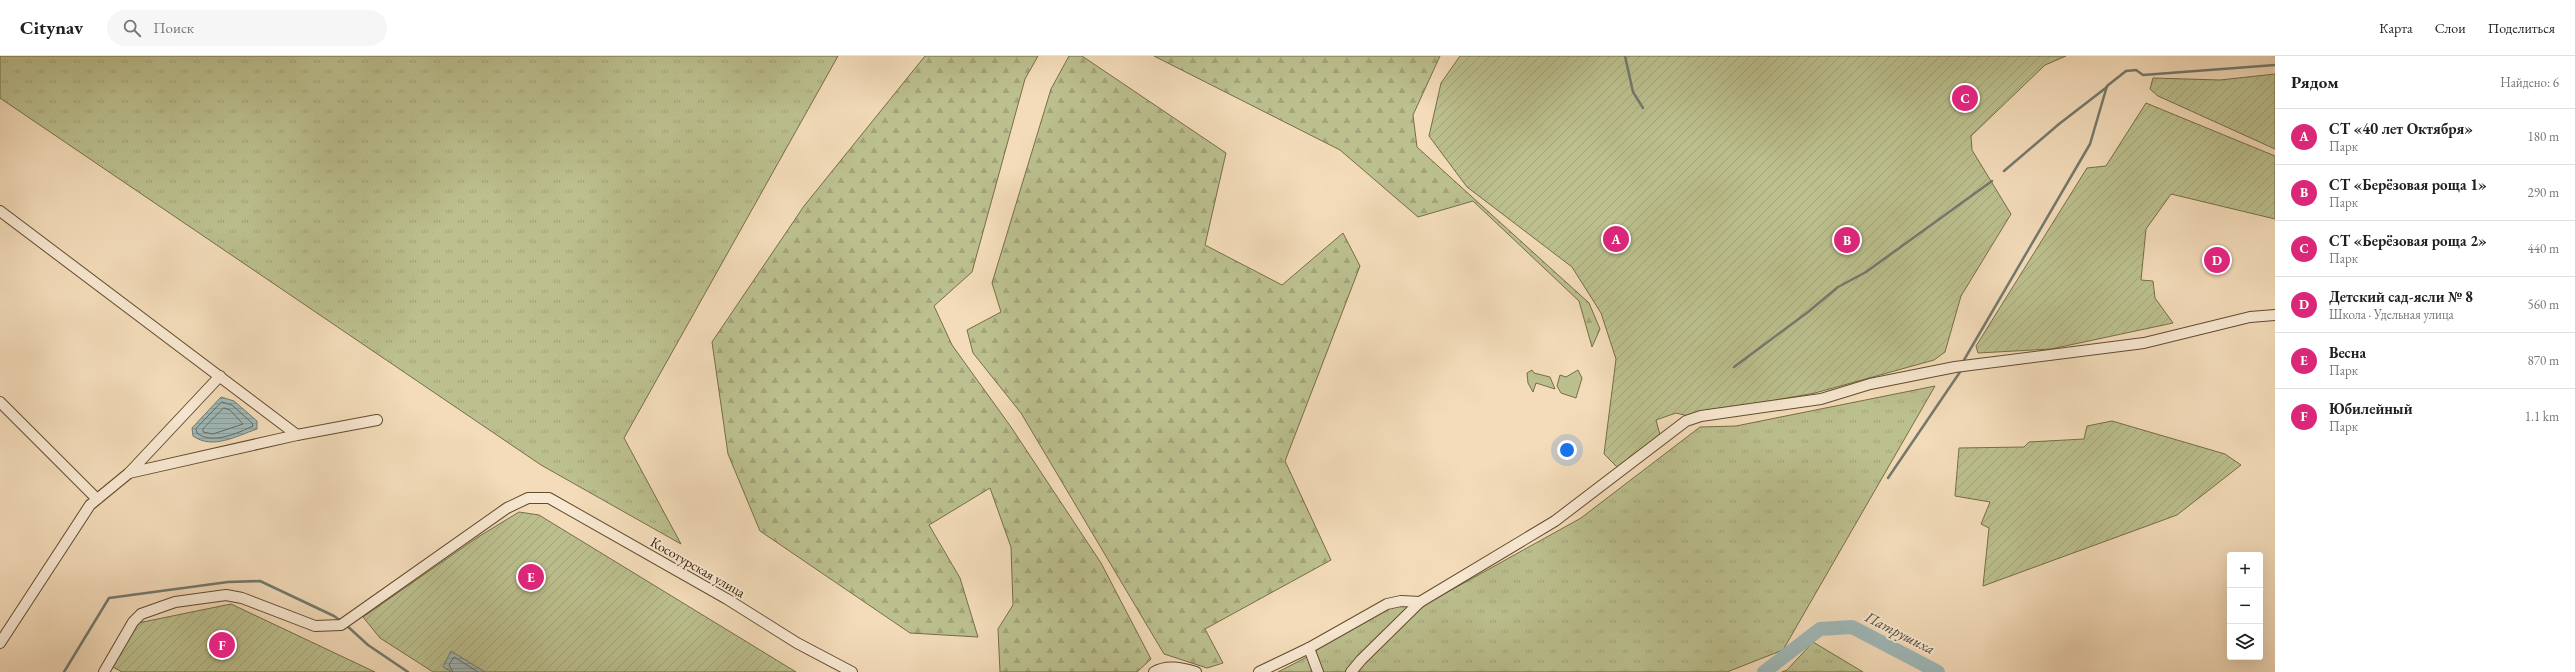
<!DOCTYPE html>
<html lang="ru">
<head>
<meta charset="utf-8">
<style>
  :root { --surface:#fff; --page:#f6f6f6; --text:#202124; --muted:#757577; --line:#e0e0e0; --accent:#db2777 }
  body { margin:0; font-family:"EB Garamond",serif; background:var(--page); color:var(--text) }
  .controls { position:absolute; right:12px; bottom:12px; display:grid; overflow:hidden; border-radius:4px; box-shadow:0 4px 16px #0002 }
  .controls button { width:36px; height:36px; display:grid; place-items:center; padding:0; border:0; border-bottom:1px solid var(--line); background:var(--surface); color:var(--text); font:20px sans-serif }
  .you { position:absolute; left:1567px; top:394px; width:14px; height:14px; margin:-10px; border:3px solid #fff; border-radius:50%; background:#1a73e8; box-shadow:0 0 0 6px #1a73e833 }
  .badge { display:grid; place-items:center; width:26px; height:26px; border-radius:50%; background:var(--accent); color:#fff; font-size:13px; font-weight:700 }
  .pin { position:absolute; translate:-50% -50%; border:2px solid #fff; box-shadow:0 1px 4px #0006 }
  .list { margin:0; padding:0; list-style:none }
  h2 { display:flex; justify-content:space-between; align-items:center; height:52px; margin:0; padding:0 16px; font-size:17px }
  h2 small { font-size:13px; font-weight:400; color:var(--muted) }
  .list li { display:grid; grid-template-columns:26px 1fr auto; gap:12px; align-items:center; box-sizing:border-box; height:56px; padding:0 16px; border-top:1px solid var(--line) }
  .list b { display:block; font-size:15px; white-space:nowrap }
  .list p { margin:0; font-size:13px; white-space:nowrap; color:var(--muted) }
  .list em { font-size:13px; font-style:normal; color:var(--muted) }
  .icon { flex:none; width:22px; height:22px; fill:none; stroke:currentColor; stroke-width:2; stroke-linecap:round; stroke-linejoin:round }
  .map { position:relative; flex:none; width:2275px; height:616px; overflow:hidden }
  header { display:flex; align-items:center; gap:24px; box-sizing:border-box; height:56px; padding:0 20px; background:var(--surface); border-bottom:1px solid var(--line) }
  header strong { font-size:19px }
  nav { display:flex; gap:22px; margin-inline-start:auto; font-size:14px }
  .search { width:280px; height:36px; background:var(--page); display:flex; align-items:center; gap:10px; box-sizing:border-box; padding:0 14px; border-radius:22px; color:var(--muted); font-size:15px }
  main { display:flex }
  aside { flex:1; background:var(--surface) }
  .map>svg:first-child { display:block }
  .grass { fill:url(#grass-tufts); stroke:#766e48 }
  .forest { fill:url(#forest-firs); stroke:#766e48 }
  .park { fill:#bcc08f; stroke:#766e48 }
  .garden { fill:url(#garden-furrows); stroke:#766e48 }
  .water { fill:url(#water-rules); stroke:#737a6f }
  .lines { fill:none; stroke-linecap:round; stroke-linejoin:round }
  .shore { stroke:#686a5c; stroke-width:1 }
  .stream { stroke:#737a6f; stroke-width:2.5 }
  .river { stroke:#9fb9b9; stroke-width:14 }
  .minor-casing { stroke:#624c2e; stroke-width:12 }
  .minor { stroke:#f8e8d2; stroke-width:10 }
  .labels { text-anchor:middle; stroke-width:4; stroke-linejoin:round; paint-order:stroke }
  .street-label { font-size:14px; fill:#311c00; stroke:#f8e8d2 }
  .water-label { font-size:15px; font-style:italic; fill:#524b38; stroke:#f8e8d2 }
</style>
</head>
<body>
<header>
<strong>Citynav</strong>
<div class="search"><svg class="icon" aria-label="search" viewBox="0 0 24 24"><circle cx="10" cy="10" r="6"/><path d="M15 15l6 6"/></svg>Поиск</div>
<nav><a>Карта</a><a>Слои</a><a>Поделиться</a></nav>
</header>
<main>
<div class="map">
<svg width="2275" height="616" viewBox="0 0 2275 616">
  <defs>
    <pattern id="grass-tufts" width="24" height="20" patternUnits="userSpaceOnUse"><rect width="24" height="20" fill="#bcc08f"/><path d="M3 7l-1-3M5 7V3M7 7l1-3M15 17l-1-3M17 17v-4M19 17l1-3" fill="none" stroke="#a2a47a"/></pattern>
    <pattern id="forest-firs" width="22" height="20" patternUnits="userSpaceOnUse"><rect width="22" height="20" fill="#bcc08f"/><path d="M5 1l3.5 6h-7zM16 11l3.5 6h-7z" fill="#a2a47a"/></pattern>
    <pattern id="garden-furrows" width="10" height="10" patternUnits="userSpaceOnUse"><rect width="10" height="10" fill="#bcc08f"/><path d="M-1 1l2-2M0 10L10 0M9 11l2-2" fill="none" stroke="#a2a47a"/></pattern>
    <pattern id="water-rules" width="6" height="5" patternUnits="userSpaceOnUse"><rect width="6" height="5" fill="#9fb9b9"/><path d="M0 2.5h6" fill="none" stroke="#899e9d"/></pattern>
  </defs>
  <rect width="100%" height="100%" fill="#f4dcba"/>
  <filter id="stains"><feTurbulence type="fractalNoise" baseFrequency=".005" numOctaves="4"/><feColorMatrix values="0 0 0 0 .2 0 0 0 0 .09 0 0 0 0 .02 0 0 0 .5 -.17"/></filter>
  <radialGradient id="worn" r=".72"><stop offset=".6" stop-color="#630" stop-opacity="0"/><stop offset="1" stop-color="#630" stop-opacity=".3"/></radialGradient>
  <g class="grass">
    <polygon points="0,0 838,0 624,382 681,488 541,409 0,42"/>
    <polygon points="1935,330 1783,594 1727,616 1356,616 1417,553 1581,462 1700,371 1736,370"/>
    <polygon points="1392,549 1410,549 1407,555 1348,616 1321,616 1315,598 1318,590"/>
    <polygon points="1813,586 1863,616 1782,616 1787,614"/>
    <polygon points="1307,601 1313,616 1278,616"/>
  </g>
  <g class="forest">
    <polygon points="925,0 1038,0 1025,23 972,216 934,250 952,289 1011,371 1101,507 1151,603 1137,616 1000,616 998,573 1013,549 1011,491 990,432 929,469 960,522 978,581 910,577 760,475 728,398 712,286 804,150"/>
    <polygon points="1069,0 1082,0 1226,97 1205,189 1282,229 1343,177 1360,210 1285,405 1331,504 1205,573 1223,607 1207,612 1164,598 1021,357 973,297 967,274 1001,256 992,227 1051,33"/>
    <polygon points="1154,0 1440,0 1413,59 1417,91 1589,247 1600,273 1592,291 1579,245 1473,145 1418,161 1340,94"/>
  </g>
  <g class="park">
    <polygon points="1532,314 1534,317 1550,321 1555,333 1536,327 1533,336 1528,327 1527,317"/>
    <polygon points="1578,314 1582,322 1576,342 1561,337 1557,330 1560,319 1566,321"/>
  </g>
  <g class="garden">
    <polygon points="1460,0 2066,0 2045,9 1971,80 1972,94 2011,158 1961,240 1945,296 1934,304 1815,337 1688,360 1676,357 1656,364 1660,379 1617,411 1604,398 1616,303 1601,257 1572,211 1467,131 1429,80 1441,27"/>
    <polygon points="2275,18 2275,93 2158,40 2150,33 2153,22 2220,24"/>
    <polygon points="2146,47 2275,100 2275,163 2171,138 2146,173 2141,224 2153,225 2155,242 2173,267 2051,293 1978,297 1976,290 2087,112 2106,110"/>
    <polygon points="2112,365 2225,398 2241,409 2177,459 1983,530 1989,472 1981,468 1990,446 1955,440 1959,392 2024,391 2029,386 2084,383 2087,370"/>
    <polygon points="519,456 539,459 796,616 433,616 380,582 363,561 478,481"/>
    <polygon points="231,548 375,616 122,616 113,611 138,567"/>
  </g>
  <g class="water">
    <path d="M221 341 234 345 257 365V373C236 380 213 394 193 380L192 372Z"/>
    <polygon points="451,595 485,616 452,616 443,611"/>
  </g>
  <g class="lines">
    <g class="shore">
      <path d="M222 346 232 349 252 367 253 370C238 377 212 389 197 377L196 373Z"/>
      <polygon points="224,352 230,354 243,368 213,378 203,376 203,373"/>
      <polyline points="453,616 449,609 454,601 478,616"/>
    </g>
    <g class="stream">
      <polyline points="1625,0 1633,36 1643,52"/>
      <polyline points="2004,115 2059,68 2107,31"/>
      <polyline points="1964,304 2090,88 2107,30 2126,15 2136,14 2143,19 2275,9"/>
      <polyline points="1734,311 1808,256 1838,231 1866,216 1992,125"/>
      <polyline points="1888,422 1960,316"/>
      <polyline points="345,568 368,589 408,616"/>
      <polyline points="64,616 109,542 228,526 260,525 334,560 341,565"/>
    </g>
    <polyline class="river" points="1764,616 1820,573 1852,571 1938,616"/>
    <defs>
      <g id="minor">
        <polyline points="0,155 297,379"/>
        <polyline points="0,346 97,443"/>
        <polyline points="129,417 297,379 377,364"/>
        <polyline points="0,587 90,449 129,417 220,320"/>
        <polyline points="1309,592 1318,616"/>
        <polyline points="104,616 133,566 141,558 175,546 226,539 242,542 315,570 341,569 507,452 528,442 549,442 727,543 797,587 852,616"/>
        <path d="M1154 616C1167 608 1182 612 1196 616"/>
        <polyline points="1259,616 1309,592 1387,548 1401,545 1420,546 1555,465 1686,365 1701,360 1821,343 1870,328 1955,311 2144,287 2250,261 2275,259"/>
        <polyline points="1351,616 1361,604 1420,546"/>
      </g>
    </defs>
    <use href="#minor" class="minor-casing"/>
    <use href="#minor" class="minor"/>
  </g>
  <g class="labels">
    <g class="street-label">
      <text transform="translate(698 511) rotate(30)" y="5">Косотурская улица</text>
    </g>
    <g class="water-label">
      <text transform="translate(1900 577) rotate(27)" y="5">Патрушиха</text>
    </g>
  </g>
  <rect width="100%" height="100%" filter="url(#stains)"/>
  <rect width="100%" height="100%" fill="url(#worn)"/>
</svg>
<div class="controls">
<button>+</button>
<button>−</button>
<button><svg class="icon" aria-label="layers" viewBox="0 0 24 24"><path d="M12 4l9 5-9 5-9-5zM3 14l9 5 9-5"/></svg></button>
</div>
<div class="you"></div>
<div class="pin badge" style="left:1616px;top:183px">A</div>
<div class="pin badge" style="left:1847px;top:184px">B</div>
<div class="pin badge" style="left:1965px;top:42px">C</div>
<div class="pin badge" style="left:2217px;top:204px">D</div>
<div class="pin badge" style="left:531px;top:521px">E</div>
<div class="pin badge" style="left:222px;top:589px">F</div>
</div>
<aside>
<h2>Рядом<small>Найдено: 6</small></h2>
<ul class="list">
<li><span class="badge">A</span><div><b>СТ «40 лет Октября»</b><p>Парк</p></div><em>180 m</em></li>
<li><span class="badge">B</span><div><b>СТ «Берёзовая роща 1»</b><p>Парк</p></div><em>290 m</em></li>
<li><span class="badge">C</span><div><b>СТ «Берёзовая роща 2»</b><p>Парк</p></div><em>440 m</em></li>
<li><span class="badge">D</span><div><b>Детский сад-ясли № 8</b><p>Школа · Удельная улица</p></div><em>560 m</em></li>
<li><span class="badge">E</span><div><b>Весна</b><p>Парк</p></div><em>870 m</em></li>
<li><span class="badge">F</span><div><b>Юбилейный</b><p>Парк</p></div><em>1.1 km</em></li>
</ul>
</aside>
</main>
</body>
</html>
